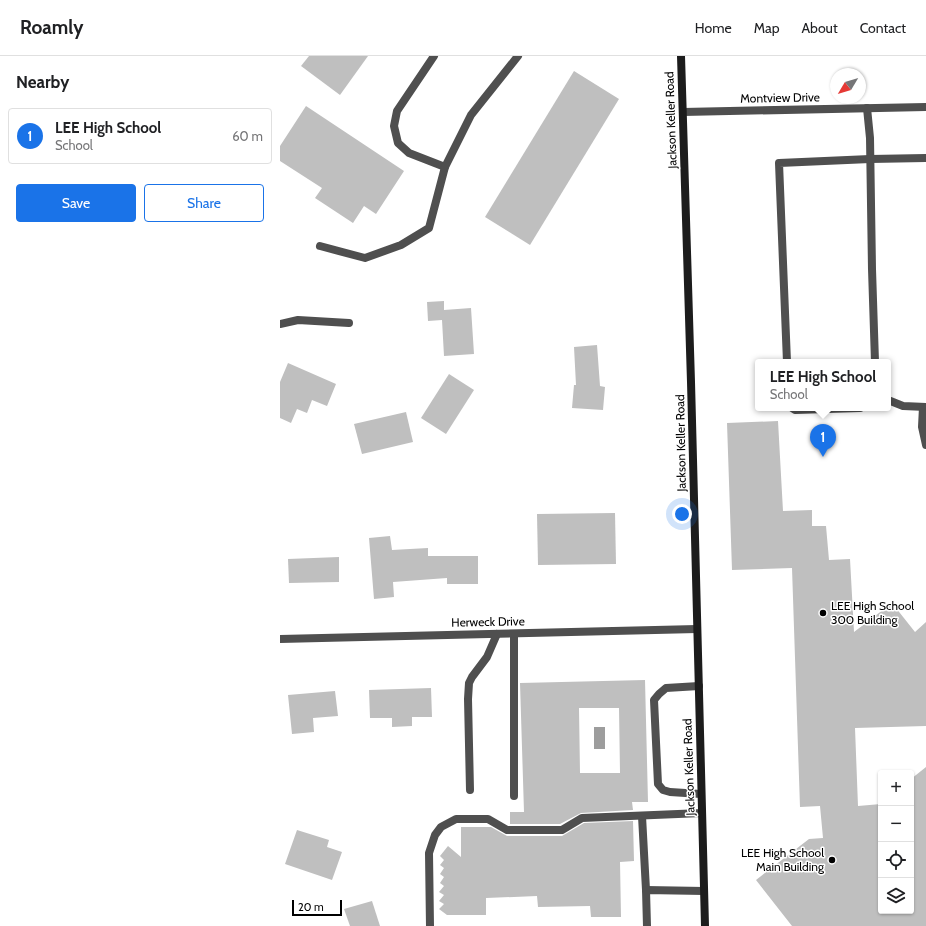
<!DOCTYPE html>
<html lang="en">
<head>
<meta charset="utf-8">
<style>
  :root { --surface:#fff; --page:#f2f2f2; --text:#202124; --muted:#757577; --line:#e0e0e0; --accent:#1a73e8 }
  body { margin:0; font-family:Cabin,sans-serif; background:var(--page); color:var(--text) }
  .controls { position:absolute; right:12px; bottom:12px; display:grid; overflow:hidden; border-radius:4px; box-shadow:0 1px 3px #0004 }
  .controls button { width:36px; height:36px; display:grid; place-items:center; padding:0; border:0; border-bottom:1px solid var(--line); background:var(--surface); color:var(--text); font:20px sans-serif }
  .compass { position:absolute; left:550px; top:12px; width:36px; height:36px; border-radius:50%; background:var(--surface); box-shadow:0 1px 3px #0004; rotate:232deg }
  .scale { position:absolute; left:12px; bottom:10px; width:50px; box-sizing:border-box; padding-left:4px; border:2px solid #000; border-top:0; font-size:11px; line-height:14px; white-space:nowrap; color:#000; -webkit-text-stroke:3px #fff; paint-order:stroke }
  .you { position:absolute; left:402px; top:458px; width:14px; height:14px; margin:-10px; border:3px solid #fff; border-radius:50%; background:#1a73e8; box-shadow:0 0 0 6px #1a73e833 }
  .badge { display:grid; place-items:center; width:26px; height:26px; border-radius:50%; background:var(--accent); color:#fff; font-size:13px; font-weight:700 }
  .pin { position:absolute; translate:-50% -33px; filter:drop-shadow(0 1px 2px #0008) }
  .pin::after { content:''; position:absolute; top:21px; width:14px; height:12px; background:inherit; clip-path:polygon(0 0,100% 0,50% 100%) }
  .popup { position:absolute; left:475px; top:303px; width:136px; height:52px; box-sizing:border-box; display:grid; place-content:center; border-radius:4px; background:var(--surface); filter:drop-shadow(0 1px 3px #0005); font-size:13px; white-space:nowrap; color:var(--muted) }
  .popup b { font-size:15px; color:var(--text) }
  .popup::after { content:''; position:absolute; left:50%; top:100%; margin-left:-8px; border:8px solid transparent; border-top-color:var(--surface) }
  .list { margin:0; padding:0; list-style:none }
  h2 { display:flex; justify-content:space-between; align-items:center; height:52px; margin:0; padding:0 16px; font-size:17px }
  h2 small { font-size:13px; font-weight:400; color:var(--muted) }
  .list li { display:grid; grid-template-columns:26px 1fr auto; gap:12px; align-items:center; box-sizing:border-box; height:56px; margin:0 8px 8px; padding:0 8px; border:1px solid var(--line); border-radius:4px }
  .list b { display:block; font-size:15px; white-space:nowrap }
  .list p { margin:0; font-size:13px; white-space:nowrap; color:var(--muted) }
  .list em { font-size:13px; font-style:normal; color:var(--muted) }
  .actions { display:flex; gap:8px; padding:12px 16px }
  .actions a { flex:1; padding:9px 0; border:1px solid var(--accent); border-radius:4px; text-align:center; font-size:14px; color:var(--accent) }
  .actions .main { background:var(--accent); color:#fff }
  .icon { flex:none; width:22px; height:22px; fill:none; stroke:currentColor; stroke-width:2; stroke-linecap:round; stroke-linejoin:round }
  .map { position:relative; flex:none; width:646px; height:870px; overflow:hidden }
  header { display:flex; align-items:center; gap:24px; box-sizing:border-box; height:56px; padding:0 20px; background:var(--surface); border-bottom:1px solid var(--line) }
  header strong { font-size:19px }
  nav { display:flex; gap:22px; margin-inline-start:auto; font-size:14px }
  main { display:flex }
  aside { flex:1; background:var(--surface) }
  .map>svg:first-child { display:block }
  .water { fill:#9d9d9d }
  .building { fill:#bfbfbf; fill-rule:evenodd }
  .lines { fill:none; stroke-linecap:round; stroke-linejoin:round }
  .lane { stroke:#4f4f4f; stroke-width:8 }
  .street { stroke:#4f4f4f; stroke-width:8 }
  .secondary { stroke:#1c1c1c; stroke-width:8 }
  .poi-dot { fill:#000; stroke:#fff; stroke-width:1.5 }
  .labels { text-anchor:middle; stroke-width:3; stroke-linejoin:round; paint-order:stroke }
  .street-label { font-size:12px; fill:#000; stroke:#fff }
  .poi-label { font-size:12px; fill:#000; stroke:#fff; text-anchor:start }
</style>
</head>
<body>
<header>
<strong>Roamly</strong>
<nav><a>Home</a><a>Map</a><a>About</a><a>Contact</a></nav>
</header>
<main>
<aside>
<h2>Nearby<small></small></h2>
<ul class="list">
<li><span class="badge">1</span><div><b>LEE High School</b><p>School</p></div><em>60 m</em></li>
</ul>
<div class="actions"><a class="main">Save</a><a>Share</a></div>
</aside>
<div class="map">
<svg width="646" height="870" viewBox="0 0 646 870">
  <rect width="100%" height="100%" fill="#fff"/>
  <rect class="water" x="314" y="671" width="11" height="22"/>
  <g class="building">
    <polygon points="29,0 88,0 60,39 21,10"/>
    <polygon points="294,15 339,43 250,189 205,161"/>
    <polygon points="26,50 124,115 96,158 84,150 73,167 35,142 42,132 0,105 0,90"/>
    <polygon points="164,245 164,254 191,252 194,298 164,300 162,264 148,265 147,246"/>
    <polygon points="317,289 320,330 325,331 323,354 292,352 294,329 296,329 294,291"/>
    <polygon points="8,307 56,328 47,350 32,344 27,357 17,353 11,367 0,362 0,326"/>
    <polygon points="169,318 194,334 166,378 141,362"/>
    <polygon points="126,356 133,386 82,398 74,368"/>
    <polygon points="498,365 503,455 532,454 532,470 546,470 549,504 570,503 574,576 612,547 635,576 646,566 646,670 575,672 578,750 601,748 601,855 631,855 631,723 646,711 646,870 512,870 476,824 529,783 543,782 540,750 520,751 512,512 452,514 447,367"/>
    <polygon points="335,457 336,508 258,509 257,458"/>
    <polygon points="110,480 112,494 148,492 148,500 198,500 198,528 167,528 167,522 113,526 114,541 94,543 89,482"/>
    <polygon points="59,501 59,526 9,527 8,503"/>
    <path d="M365 624 368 746H352L353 754 301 757 280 768H230V756H244L240 627ZM299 652H339L340 717H300Z"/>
    <polygon points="151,632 152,661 132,661 132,670 112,671 112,662 90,662 89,634"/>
    <polygon points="55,635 58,660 33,662 34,676 12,678 8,639"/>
    <polygon points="353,765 354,805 340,806 341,861 311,861 310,850 258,851 257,840 206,842 206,859 167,859 159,853 164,848 159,845 164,839 159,836 164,830 160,827 164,821 160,818 164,812 160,809 164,804 160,800 168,790 181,801 181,771 211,771 227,780 282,780 304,767"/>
    <polygon points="17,774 49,784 47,791 62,796 52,824 5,808"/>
    <polygon points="92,845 100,870 70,870 64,853"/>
  </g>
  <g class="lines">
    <g class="lane">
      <polyline points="154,0 117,55 114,70 118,87 129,97 165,111"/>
      <polyline points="587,52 590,82 592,213 595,306"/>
      <polyline points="40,190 85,202 121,189 149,172 165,111 191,59 238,0"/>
      <polyline points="507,306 499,107 590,103 646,102"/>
      <polyline points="608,344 623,350 646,351"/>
      <polyline points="643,351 642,371 646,389"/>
      <polyline points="512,352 515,354 580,352"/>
      <polyline points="419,630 386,632 379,638 374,644 378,728 383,734 390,736 421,738"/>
      <polyline points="190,734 188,643 189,627 192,621 207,601 217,578"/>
      <polyline points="234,740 234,578"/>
      <polyline points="362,760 366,834"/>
      <polyline points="150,870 149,797 155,779 161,771 176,763 208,763 227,774 282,774 302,762 422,757"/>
      <polyline points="367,870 366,834 424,835"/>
    </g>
    <g class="street">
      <polyline points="403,56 646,51"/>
      <polyline points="0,268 18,264 69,267"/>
      <polyline points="0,583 417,573"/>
    </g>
    <polyline class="secondary" points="401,0 411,326 425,870"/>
  </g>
  <g class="poi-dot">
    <circle cx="543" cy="557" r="4"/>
    <circle cx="552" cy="804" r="4"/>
  </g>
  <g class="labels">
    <g class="street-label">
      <text transform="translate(500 42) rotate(-1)" y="4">Montview Drive</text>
      <text transform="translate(391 64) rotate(-92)" y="4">Jackson Keller Road</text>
      <text transform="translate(401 387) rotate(-91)" y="4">Jackson Keller Road</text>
      <text transform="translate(208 566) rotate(-1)" y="4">Herweck Drive</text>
      <text transform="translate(409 711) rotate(-92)" y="4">Jackson Keller Road</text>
    </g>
    <g class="poi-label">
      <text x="551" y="554">LEE High School<tspan x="551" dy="14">300 Building</tspan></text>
      <text x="544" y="801" text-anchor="end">LEE High School<tspan x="544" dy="14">Main Building</tspan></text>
    </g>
  </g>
</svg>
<div class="controls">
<button>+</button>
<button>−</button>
<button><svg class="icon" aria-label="locate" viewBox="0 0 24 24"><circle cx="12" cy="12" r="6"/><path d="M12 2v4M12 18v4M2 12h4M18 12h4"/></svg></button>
<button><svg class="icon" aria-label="layers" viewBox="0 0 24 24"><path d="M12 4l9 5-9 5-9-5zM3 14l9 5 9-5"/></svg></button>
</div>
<svg class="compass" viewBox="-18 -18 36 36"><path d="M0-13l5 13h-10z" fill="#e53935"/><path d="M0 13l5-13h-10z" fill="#757577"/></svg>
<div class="scale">20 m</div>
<div class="you"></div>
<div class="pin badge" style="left:543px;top:401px">1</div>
<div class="popup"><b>LEE High School</b>School</div>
</div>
</main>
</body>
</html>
